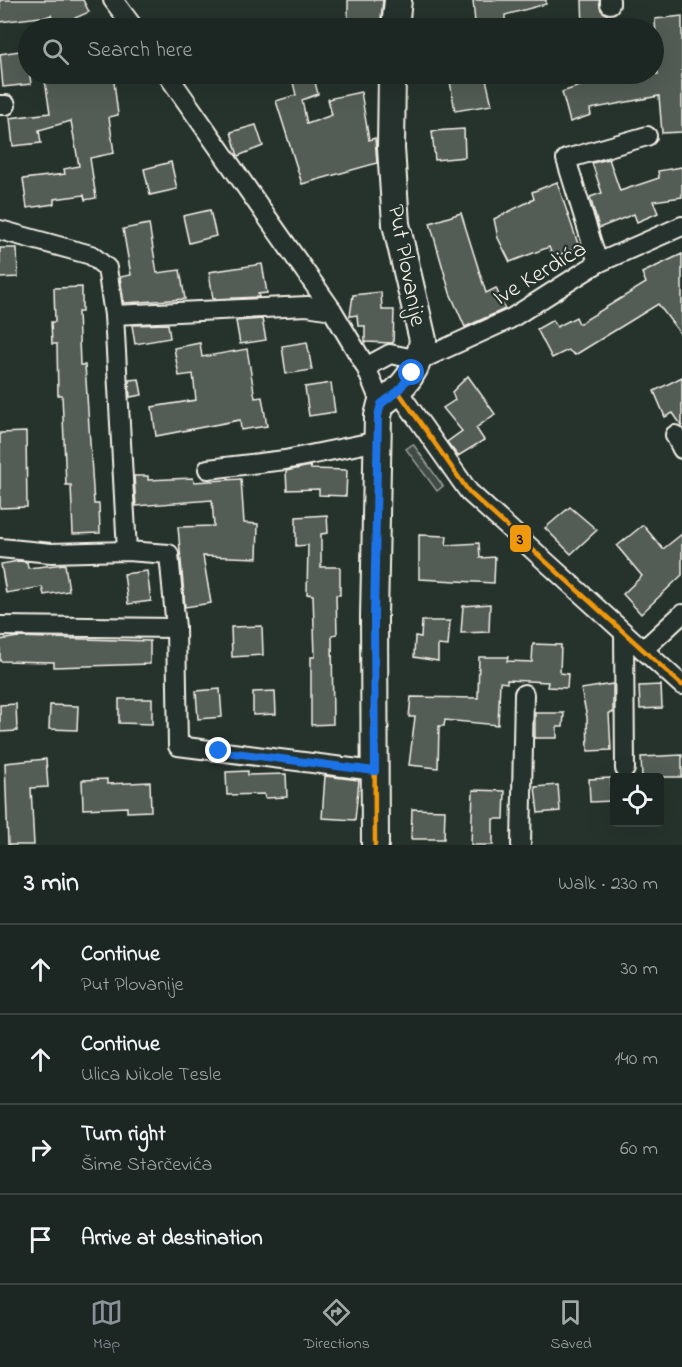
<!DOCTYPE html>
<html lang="en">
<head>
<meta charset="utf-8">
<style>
  :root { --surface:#1c2622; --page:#29322f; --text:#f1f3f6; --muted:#a0a5a5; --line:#3a4340; --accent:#8c9099 }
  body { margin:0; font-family:"Indie Flower",sans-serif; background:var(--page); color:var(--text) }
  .controls { position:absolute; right:18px; bottom:18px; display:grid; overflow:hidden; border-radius:6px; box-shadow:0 6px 24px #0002 }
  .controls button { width:54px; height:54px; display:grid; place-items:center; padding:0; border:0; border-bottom:2px solid var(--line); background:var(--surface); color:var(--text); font:30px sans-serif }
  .stop { position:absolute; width:18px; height:18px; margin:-14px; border:4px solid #1a73e8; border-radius:50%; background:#fff }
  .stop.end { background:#1a73e8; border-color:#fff; box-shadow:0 2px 6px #0008 }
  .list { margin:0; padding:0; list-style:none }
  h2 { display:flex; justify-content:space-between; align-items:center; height:78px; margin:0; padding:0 24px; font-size:26px }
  h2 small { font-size:20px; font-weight:400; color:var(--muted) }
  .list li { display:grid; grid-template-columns:39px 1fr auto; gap:18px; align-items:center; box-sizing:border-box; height:90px; padding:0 24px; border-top:2px solid var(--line) }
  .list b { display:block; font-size:22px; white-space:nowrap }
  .list p { margin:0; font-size:20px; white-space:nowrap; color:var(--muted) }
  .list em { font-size:20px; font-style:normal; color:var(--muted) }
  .icon { flex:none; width:33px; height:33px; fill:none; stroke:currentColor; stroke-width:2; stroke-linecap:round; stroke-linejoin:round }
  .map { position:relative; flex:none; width:682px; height:845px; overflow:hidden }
  .search { position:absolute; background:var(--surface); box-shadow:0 6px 24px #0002; left:18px; right:18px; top:18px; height:66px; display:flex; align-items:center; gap:15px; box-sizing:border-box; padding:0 21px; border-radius:33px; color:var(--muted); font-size:22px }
  .sheet { height:438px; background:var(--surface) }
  nav { display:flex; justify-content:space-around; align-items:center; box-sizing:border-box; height:84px; border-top:2px solid var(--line); background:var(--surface); font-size:16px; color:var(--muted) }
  nav a { display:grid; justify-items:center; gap:3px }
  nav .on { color:var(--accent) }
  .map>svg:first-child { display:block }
  .garden { fill:#414b45; stroke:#9a9e96; stroke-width:1.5 }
  .building { fill:#525c55; stroke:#f4f1e8; stroke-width:1.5 }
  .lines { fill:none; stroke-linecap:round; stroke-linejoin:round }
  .street-casing { stroke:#f4f1e8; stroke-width:22 }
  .secondary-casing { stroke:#f4f1e8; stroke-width:30 }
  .street { stroke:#26332d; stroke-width:18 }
  .secondary { stroke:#26332d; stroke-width:26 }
  .bus-1-casing { stroke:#26332d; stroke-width:9 }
  .bus-1 { stroke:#f1990e; stroke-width:4.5 }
  .route { stroke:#1a73e8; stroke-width:8 }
  .labels { text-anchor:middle; stroke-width:4.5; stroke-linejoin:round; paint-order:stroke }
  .street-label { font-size:24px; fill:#f4f1e8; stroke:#26332d }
  .line-badge { stroke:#26332d; stroke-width:2 }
  .pale-badge-label { font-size:16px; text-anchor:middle; font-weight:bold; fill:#111 }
</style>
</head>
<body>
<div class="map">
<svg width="682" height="845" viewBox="0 0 682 845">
  <rect width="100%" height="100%" fill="#26332d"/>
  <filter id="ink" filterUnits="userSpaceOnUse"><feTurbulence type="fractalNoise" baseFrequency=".0167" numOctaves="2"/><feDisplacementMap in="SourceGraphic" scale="12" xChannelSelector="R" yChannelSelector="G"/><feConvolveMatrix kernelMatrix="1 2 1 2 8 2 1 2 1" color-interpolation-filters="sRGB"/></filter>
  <g filter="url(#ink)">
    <polygon class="garden" points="413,444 443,486 437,491 406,449"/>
    <g class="building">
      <polygon points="0,0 83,0 89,12 55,27 51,15 41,19 40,17 0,22"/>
      <polygon points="348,0 383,0 380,28 348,28"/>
      <polygon points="473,0 546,0 546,4 505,15 505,21 475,23"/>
      <polygon points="582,0 599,0 601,10 607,15 608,28 583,28"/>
      <polygon points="682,16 682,132 662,133 659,96 590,109 591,115 570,122 562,92 600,79 599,76 658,74 655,19"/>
      <polygon points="26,50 31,84 3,87 0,54"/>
      <polygon points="44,74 113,74 118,115 109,117 114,153 90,158 96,198 85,200 84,195 54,199 54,204 27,208 23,179 65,174 64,169 79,166 71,121 39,130 41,143 13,146 10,118 50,113"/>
      <polygon points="291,74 313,74 318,94 302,100 307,124 332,115 328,99 361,92 369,140 375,138 377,163 302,184 276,101 296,95"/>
      <polygon points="485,75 492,105 455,111 450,81"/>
      <polygon points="256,125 263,146 238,156 231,132"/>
      <polygon points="464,129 465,157 435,160 432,131"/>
      <polygon points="609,159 620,191 659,178 658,171 682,167 682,197 653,201 658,213 637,222 634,214 599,228 590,197 602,193 592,163"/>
      <polygon points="171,162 177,189 150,195 144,169"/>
      <polygon points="557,182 579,247 553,257 549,247 510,262 498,238 494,219 534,199 532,192"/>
      <polygon points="210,210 216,236 189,243 183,216"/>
      <polygon points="461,213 486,293 496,288 505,309 465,327 450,293 430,223"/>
      <polygon points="149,224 157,273 180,270 185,299 124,303 120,277 131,275 123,229"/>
      <polygon points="0,248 17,248 18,277 0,278"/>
      <polygon points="682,254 682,336 658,304 575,355 568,350 552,358 537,329 553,320 557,327 576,317 579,324 646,283 642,273"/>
      <polygon points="262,264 267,293 258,294 259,297 213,299 209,272"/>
      <polygon points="82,287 82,312 78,312 80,365 85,365 94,504 99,504 100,533 73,534 71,485 66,485 62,395 58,395 57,344 52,344 51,322 55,322 54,288"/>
      <polygon points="381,292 382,310 394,310 393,343 365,342 365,326 358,326 357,315 350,316 353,295"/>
      <polygon points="262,319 266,340 240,344 236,321"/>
      <polygon points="168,324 170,338 135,344 132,325"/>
      <polygon points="307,342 312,370 286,374 282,346"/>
      <polygon points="200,343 202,357 247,349 255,398 262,397 267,426 241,430 240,420 156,436 152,407 196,400 193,374 179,376 174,348"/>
      <polygon points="468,376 495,414 476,428 484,440 458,456 447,442 462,431 443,408 455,400 452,392"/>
      <polygon points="682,377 682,426 673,413 665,417 654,391"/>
      <polygon points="139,379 142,395 130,397 129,380"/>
      <polygon points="331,383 335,412 309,416 305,387"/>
      <polygon points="26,432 27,507 0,508 0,433"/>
      <polygon points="310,466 311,469 347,470 346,496 319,495 319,489 287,490 286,471"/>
      <polygon points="134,476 148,476 148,480 193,478 194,482 241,479 244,523 258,524 257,558 203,556 211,603 185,607 178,527 214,526 212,500 136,506"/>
      <polygon points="570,507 597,530 571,554 545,528"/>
      <polygon points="327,515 328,533 321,534 321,567 340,567 340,595 336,595 337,634 332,635 333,724 311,725 311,657 315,657 313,595 307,594 308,545 296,546 296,517"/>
      <polygon points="643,525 663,549 682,534 682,575 641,614 623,594 642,576 617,546"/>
      <polygon points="419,535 447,536 446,545 479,543 480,558 495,557 494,583 419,579"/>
      <polygon points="19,561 27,562 28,568 65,564 69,591 44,595 42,587 6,593 1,564"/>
      <polygon points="147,571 151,601 128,604 124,574"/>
      <polygon points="490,604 489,632 461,633 463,606"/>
      <polygon points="422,621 450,621 448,646 438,645 438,661 414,657 415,636 421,637"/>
      <polygon points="262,626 263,655 232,657 231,627"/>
      <polygon points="18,637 150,641 150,664 54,667 54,662 0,661 0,640"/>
      <polygon points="533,644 561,645 560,673 568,674 567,688 547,687 548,682 507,680 507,683 500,682 498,725 445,720 444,726 439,726 438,768 409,765 415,717 409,717 411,697 478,698 479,657 508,657 507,661 532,662"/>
      <polygon points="613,684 613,713 609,713 611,750 588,751 587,717 581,689"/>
      <polygon points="661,685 662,708 640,709 639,686"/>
      <polygon points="220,689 222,717 198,719 196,691"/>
      <polygon points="275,691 276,714 253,715 253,692"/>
      <polygon points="119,699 152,699 152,724 119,723"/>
      <polygon points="16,704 17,731 0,732 0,705"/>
      <polygon points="50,705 78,706 77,730 49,729"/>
      <polygon points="535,713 564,713 563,727 557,727 557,738 535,738"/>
      <polygon points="682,755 682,777 642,777 641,757"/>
      <polygon points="46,759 48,787 31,788 34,845 8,845 5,763"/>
      <polygon points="248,771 248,775 286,774 287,797 265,798 264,794 227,795 226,772"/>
      <polygon points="325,776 359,780 355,820 322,818"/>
      <polygon points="611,778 612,801 590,802 589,779"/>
      <polygon points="107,779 107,784 150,782 151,811 127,812 127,807 83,809 82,780"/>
      <polygon points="558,785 560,811 538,813 535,787"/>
      <polygon points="473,790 505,791 504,819 493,819 493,845 471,845"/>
      <polygon points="412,809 445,810 444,839 411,839"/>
    </g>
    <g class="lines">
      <defs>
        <g id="street">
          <polyline points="113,0 134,28"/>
          <polyline points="610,0 610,4"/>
          <polyline points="167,74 332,310 366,367 381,404"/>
          <polyline points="0,105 6,105"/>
          <polyline points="0,230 91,255 107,268 114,315 127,551"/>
          <polyline points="598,263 566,159 647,136"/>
          <polyline points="114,315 307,306 332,310"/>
          <polyline points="366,367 390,354 420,360 510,319 598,263 682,226"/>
          <polyline points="398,391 469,492 682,685"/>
          <polyline points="675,435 682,449"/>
          <polyline points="208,469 285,460 378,441"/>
          <polyline points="0,548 51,553 127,551 169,554 176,628 178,746 375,771"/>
          <polyline points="0,626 176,628"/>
          <polyline points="624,633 625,769"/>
          <polyline points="643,650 682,614"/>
          <polyline points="521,845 524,694"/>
        </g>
        <g id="secondary">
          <polyline points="395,28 398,0"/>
          <path d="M375 845 374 617 378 416 381 404C405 387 419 369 423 340L396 224 391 148 392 74"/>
        </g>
      </defs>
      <use href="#street" class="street-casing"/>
      <use href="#secondary" class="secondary-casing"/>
      <use href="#street" class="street"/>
      <use href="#secondary" class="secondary"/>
      <defs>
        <polyline id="bus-1" points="375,845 374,617 378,416 381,404 398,391 469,492 682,685"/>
      </defs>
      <use href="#bus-1" class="bus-1-casing"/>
      <use href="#bus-1" class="bus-1"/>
    </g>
  </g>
  <g class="lines" filter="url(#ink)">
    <polyline class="route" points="219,751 375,771 374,617 378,416 381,404 398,391 412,373"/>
  </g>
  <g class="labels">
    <g class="street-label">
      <text transform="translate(408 265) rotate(79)" y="8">Put Plovanije</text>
      <text transform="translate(539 272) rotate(-31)" y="8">Ive Kerdića</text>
    </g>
  </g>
  <rect class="line-badge" x="509" y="524" width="23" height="29" rx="6" fill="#f1990e"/>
  <g class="pale-badge-label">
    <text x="520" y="544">3</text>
  </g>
</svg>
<div class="controls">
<button><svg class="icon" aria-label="locate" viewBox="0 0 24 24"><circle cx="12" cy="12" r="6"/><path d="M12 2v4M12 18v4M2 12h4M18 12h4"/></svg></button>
</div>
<div class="stop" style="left:412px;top:373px"></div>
<div class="stop end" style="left:219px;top:751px"></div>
<div class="search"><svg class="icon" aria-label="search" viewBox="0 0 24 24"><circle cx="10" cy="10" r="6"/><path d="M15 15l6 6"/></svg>Search here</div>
</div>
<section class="sheet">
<h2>3 min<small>Walk · 230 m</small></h2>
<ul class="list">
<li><svg class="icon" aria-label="ahead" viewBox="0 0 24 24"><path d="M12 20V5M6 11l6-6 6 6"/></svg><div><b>Continue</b><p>Put Plovanije</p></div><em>30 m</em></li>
<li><svg class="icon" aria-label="ahead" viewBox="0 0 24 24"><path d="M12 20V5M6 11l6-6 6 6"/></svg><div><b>Continue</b><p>Ulica Nikole Tesle</p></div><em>140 m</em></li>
<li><svg class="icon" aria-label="right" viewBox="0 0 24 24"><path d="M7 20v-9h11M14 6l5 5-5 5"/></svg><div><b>Turn right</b><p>Šime Starčevića</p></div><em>60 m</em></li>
<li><svg class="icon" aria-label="arrive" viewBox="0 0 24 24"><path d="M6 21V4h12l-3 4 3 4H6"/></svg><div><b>Arrive at destination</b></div></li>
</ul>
</section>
<nav>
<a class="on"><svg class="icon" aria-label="map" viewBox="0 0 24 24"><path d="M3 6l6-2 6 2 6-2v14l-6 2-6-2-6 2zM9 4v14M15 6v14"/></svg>Map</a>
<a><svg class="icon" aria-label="directions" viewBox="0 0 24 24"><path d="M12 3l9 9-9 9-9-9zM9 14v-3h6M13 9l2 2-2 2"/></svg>Directions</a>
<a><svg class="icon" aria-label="saved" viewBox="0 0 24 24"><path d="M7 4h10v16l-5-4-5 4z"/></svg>Saved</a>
</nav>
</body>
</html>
